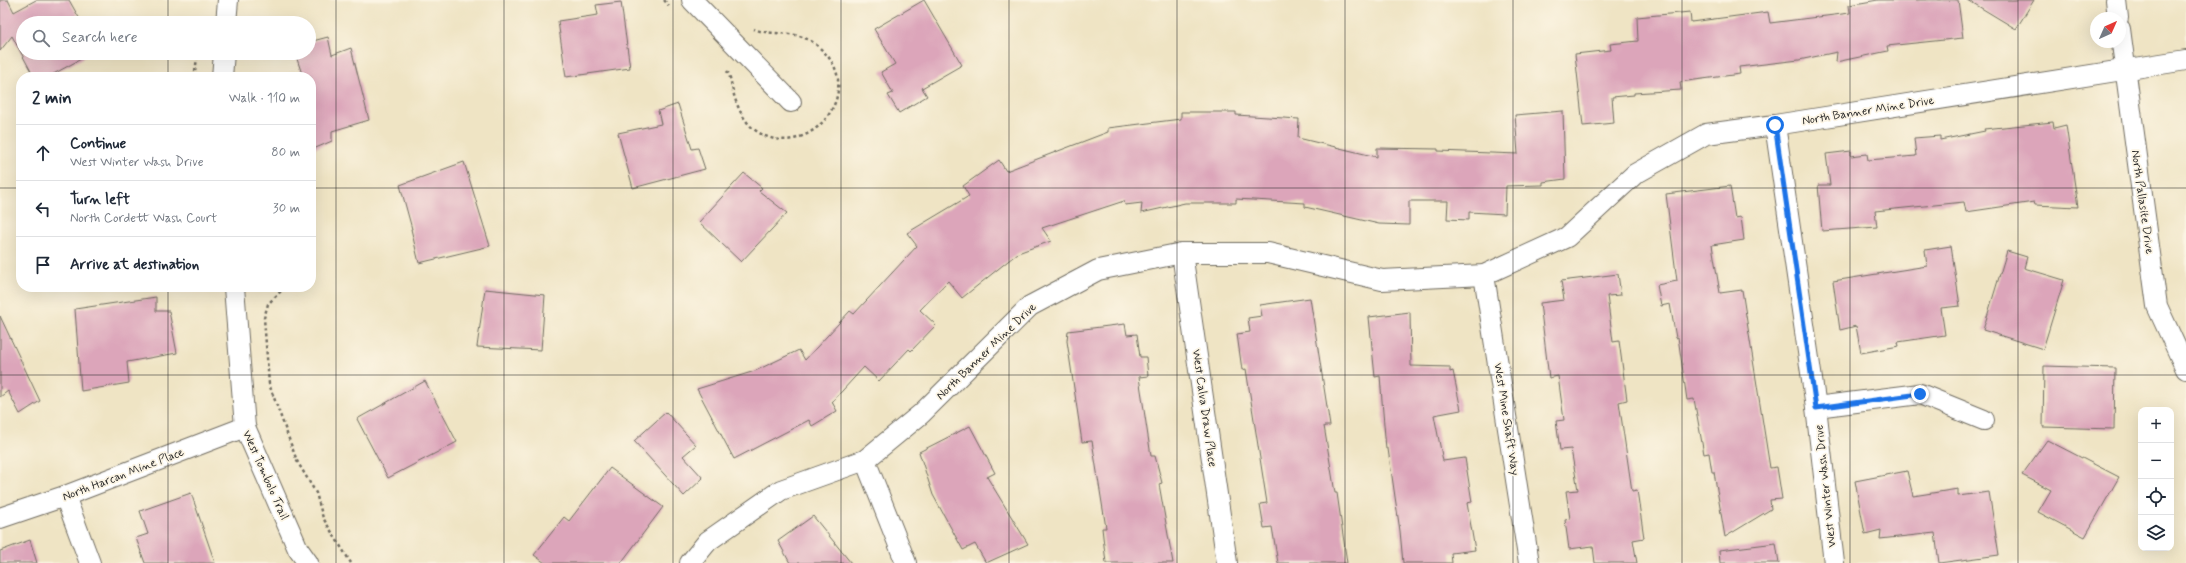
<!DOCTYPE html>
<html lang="en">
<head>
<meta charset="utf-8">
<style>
  :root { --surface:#fff; --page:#f2f2f3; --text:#1f2937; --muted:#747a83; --line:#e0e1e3 }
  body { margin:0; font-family:Mynerve,sans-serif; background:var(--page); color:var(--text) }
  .controls { position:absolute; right:12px; bottom:12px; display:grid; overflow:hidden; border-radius:8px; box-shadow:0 4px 16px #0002 }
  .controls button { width:36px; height:36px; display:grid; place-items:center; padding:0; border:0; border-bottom:1px solid var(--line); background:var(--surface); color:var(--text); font:20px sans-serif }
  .compass { position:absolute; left:2090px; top:12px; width:36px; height:36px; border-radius:50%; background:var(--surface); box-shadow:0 4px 16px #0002; rotate:45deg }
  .stop { position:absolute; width:12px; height:12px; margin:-9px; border:3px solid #1a73e8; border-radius:50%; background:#fff }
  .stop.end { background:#1a73e8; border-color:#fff; box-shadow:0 1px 4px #0008 }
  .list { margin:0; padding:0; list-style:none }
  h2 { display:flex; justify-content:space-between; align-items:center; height:52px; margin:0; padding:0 16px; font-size:17px }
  h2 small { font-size:13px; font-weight:400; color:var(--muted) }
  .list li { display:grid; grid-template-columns:26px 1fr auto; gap:12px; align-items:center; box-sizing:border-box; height:56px; padding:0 16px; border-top:1px solid var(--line) }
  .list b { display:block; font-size:15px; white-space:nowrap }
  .list p { margin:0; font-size:13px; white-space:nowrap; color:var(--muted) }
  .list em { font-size:13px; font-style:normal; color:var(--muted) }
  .icon { flex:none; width:22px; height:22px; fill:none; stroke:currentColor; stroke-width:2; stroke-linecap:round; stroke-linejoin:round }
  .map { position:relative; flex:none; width:2186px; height:563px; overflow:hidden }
  .search { position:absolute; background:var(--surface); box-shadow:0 4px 16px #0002; left:16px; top:16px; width:300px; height:44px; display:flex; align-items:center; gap:10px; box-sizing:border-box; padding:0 14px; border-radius:22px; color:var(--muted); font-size:15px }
  .panel { position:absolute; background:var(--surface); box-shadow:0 4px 16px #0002; left:16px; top:72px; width:300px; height:220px; border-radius:16px }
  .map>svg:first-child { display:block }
  .building { fill:#dca5ba }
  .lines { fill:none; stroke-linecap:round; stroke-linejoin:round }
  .minor-casing { stroke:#706c61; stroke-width:22 }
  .path { stroke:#706c61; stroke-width:2.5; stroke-dasharray:3 3; stroke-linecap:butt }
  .minor { stroke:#fff; stroke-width:20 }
  .route { stroke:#1a73e8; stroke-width:5 }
  .grid { fill:none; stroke:#2b2b2b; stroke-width:1; stroke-opacity:0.55 }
  .labels { text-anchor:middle; stroke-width:3.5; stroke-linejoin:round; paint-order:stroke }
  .street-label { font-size:12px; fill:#2b2b2b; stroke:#fcf5e5 }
</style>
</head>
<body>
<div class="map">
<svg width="2186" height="563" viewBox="0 0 2186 563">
  <rect width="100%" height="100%" fill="#fcf5e5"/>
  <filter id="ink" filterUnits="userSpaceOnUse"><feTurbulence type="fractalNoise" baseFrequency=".025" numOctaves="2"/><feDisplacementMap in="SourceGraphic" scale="8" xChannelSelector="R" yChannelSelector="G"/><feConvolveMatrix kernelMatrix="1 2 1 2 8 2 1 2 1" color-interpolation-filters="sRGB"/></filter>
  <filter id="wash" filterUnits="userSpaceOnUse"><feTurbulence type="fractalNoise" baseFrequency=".012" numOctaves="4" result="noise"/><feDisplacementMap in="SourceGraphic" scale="16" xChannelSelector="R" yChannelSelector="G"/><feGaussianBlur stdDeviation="0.9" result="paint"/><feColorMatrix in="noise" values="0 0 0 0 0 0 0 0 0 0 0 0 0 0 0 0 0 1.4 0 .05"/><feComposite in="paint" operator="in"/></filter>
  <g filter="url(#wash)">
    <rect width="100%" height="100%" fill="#efe4c4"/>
    <g id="blocks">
      <g class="building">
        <polygon points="0,0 8,0 14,12 36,0 69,0 82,23 23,23 23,53 92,53 48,77 34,77 12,36 0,51"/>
        <polygon points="924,0 962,65 922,88 927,96 899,113 888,95 893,93 881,72 895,64 874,29"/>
        <polygon points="1878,0 1958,0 1963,38 1887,46 1888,51 1836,62 1837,52 1799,60 1739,67 1740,74 1680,82 1681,90 1634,93 1634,95 1612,97 1614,123 1583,126 1575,54 1611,50 1610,44 1638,41 1637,17 1690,12 1691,22 1768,12 1770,23 1850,13 1849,5"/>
        <polygon points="1968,0 2034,0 2016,29"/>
        <polygon points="621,2 630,68 566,77 558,21 598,15 596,5"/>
        <polygon points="328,37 332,55 351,48 369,120 332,131 332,141 311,150 311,77 303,77 295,53 309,53 309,42"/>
        <polygon points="678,104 692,149 698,148 705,169 633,188 618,133 661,124 658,111"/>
        <polygon points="1563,111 1565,179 1543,182 1543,185 1506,186 1505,214 1469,212 1469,220 1447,219 1448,201 1409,201 1409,225 1379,224 1305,207 1305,203 1236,199 1236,203 1185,203 1141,213 1142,203 1125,205 1124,201 1042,228 1051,241 1018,253 962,298 948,281 920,310 936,325 911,351 909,349 879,381 864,367 832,402 837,411 812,426 809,420 734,459 697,389 755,371 799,350 805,360 850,311 854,314 917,246 907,233 969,196 963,186 999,160 1006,171 1108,132 1108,128 1181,119 1181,112 1236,112 1236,115 1299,119 1298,138 1377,157 1377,148 1438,149 1438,151 1518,154 1515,115"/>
        <polygon points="2053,122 2054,128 2066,125 2078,207 2035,205 2034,202 1966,212 1964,202 1875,211 1877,227 1822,231 1818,185 1830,185 1826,154 1851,151 1851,156 1867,154 1868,160 1916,156 1914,138 1940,136 1940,140 1985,131 1984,129"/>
        <polygon points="464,162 490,246 419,263 411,229 412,229 400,185"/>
        <polygon points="744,173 762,188 759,191 787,213 741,262 699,222"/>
        <polygon points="1730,186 1735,218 1741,217 1744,240 1712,245 1720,293 1742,290 1770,468 1777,467 1782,499 1770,500 1771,509 1725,537 1714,472 1712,472 1709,453 1704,454 1694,399 1687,400 1678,337 1676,338 1670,304 1661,306 1657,285 1677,281 1666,194"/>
        <polygon points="1951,246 1960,306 1941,308 1945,335 1898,342 1899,346 1861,353 1856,326 1840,330 1833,281 1927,266 1925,250"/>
        <polygon points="2007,251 2027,257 2024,268 2064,280 2043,349 1983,330"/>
        <polygon points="1618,274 1621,295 1607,296 1613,342 1619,341 1627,400 1619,402 1632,491 1637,490 1644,538 1633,540 1637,563 1595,563 1593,546 1569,549 1565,520 1570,519 1566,491 1578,490 1571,449 1560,450 1556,421 1564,420 1558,376 1549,378 1540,303 1564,300 1561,281"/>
        <polygon points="485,289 545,295 541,350 477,347"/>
        <polygon points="156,297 156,311 169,311 177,353 127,362 129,383 81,391 75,309"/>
        <polygon points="1310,298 1330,426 1324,426 1335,493 1337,493 1347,563 1278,563 1272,527 1264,528 1260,504 1267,503 1246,369 1242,370 1237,334 1250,332 1248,318 1262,316 1260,305"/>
        <polygon points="1410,312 1411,366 1450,367 1450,372 1453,371 1461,410 1434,415 1443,461 1465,458 1472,502 1467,503 1475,550 1451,553 1452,563 1403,563 1400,531 1388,449 1386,449 1380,376 1375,377 1369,317"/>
        <polygon points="0,316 40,401 20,414 8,391 0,397"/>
        <polygon points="1125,324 1127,335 1137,334 1140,357 1146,357 1148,376 1139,377 1151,456 1155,456 1162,483 1159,484 1173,563 1106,563 1102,528 1106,528 1092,441 1082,442 1067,341 1068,331"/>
        <polygon points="2044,366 2115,368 2114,429 2043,427"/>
        <polygon points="425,381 457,442 388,478 357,419"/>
        <polygon points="666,412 696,445 683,456 703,478 684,496 634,441"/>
        <polygon points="970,426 995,473 987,477 1028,544 986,563 975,544 963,550 933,495 919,452"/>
        <polygon points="2047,440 2119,477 2085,537 2038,512 2051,490 2022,475"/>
        <polygon points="610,468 663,507 621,563 545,563 534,555 564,517 569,521"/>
        <polygon points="1907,471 1913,496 1958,489 1958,496 1989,492 1999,555 1939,563 1935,533 1880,539 1881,530 1865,534 1855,481"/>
        <polygon points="191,493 215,563 145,563 136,538 148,534 140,511"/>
        <polygon points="813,516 851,563 790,563 778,541"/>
        <polygon points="30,540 37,563 0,563 0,551"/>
        <polygon points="1776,543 1779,563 1720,563 1719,550"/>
      </g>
    </g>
  </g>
  <g filter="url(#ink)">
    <use href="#blocks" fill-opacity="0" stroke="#706c61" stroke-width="1"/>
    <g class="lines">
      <defs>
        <g id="minor">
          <polyline points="692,0 791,102"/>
          <polyline points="2116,0 2118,18"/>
          <polyline points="226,23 228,0"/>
          <polyline points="2120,29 2157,306 2186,369"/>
          <polyline points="222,77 224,53"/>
          <polyline points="1775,125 1816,407 1834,563"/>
          <polyline points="1182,253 1227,563"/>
          <polyline points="1484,275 1529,563"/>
          <polyline points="234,287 245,427 298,549 308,563"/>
          <polyline points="1816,407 1920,394 1984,420"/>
          <polyline points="865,460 906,563"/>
          <polyline points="65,496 90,563"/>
          <polyline points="0,518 65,496 245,427"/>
          <polyline points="690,563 708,541 781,490 865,460 921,414 1030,306 1098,270 1182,253 1268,253 1382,280 1484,275 1567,237 1635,174 1706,134 1775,125 2186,60"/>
        </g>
      </defs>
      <use href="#minor" class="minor-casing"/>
      <g class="path">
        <polyline points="664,0 669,6"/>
        <path d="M727 71C731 77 731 85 733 91 736 105 744 122 755 130 804 166 867 95 824 52 819 47 814 42 807 39 789 30 771 36 754 29"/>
        <polyline points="194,77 198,53"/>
        <polyline points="285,287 268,304 264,318 269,384 297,461 316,493 323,518 351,563"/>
      </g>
      <use href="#minor" class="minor"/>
    </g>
  </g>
  <g class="lines" filter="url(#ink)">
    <polyline class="route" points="1775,125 1816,408 1920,394"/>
  </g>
  <path class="grid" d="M168 0V23M336 0V563M504 0V563M673 0V563M841 0V563M1009 0V563M1177 0V563M1345 0V563M1513 0V563M1682 0V563M1850 0V563M2018 0V563M168 53V77M0 188H21M311 188H2186M168 287V563M0 375H2186"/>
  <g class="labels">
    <g class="street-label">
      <text transform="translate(1868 110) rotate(-9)" y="4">North Banner Mine Drive</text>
      <text transform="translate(2143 202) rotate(82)" y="4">North Pallasite Drive</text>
      <text transform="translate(986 351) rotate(-44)" y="4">North Banner Mine Drive</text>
      <text transform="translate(1205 408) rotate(82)" y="4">West Calva Draw Place</text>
      <text transform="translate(1507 419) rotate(81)" y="4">West Mine Shaft Way</text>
      <text transform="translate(123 474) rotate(-21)" y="4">North Harcan Mine Place</text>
      <text transform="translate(266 475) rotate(66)" y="4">West Tombolo Trail</text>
      <text transform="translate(1825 486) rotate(-96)" y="4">West Winter Wash Drive</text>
    </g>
  </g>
</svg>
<div class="controls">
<button>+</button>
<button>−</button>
<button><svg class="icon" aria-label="locate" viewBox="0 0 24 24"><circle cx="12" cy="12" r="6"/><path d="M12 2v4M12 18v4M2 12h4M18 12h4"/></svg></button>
<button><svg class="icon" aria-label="layers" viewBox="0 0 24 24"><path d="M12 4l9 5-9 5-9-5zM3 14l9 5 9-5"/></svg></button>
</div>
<svg class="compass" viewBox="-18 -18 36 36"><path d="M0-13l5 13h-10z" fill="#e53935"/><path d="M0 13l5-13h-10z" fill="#747a83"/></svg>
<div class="stop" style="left:1775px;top:125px"></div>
<div class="stop end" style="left:1920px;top:394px"></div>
<div class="search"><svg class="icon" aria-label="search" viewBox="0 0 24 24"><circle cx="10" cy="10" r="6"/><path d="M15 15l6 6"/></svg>Search here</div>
<section class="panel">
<h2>2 min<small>Walk · 110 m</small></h2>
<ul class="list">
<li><svg class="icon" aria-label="ahead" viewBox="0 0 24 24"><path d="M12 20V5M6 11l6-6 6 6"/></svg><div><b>Continue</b><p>West Winter Wash Drive</p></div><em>80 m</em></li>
<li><svg class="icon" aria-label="left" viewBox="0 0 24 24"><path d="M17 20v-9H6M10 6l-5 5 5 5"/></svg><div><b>Turn left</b><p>North Cordett Wash Court</p></div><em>30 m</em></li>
<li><svg class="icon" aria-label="arrive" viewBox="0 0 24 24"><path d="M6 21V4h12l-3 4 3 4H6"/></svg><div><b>Arrive at destination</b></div></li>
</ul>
</section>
</div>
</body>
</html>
